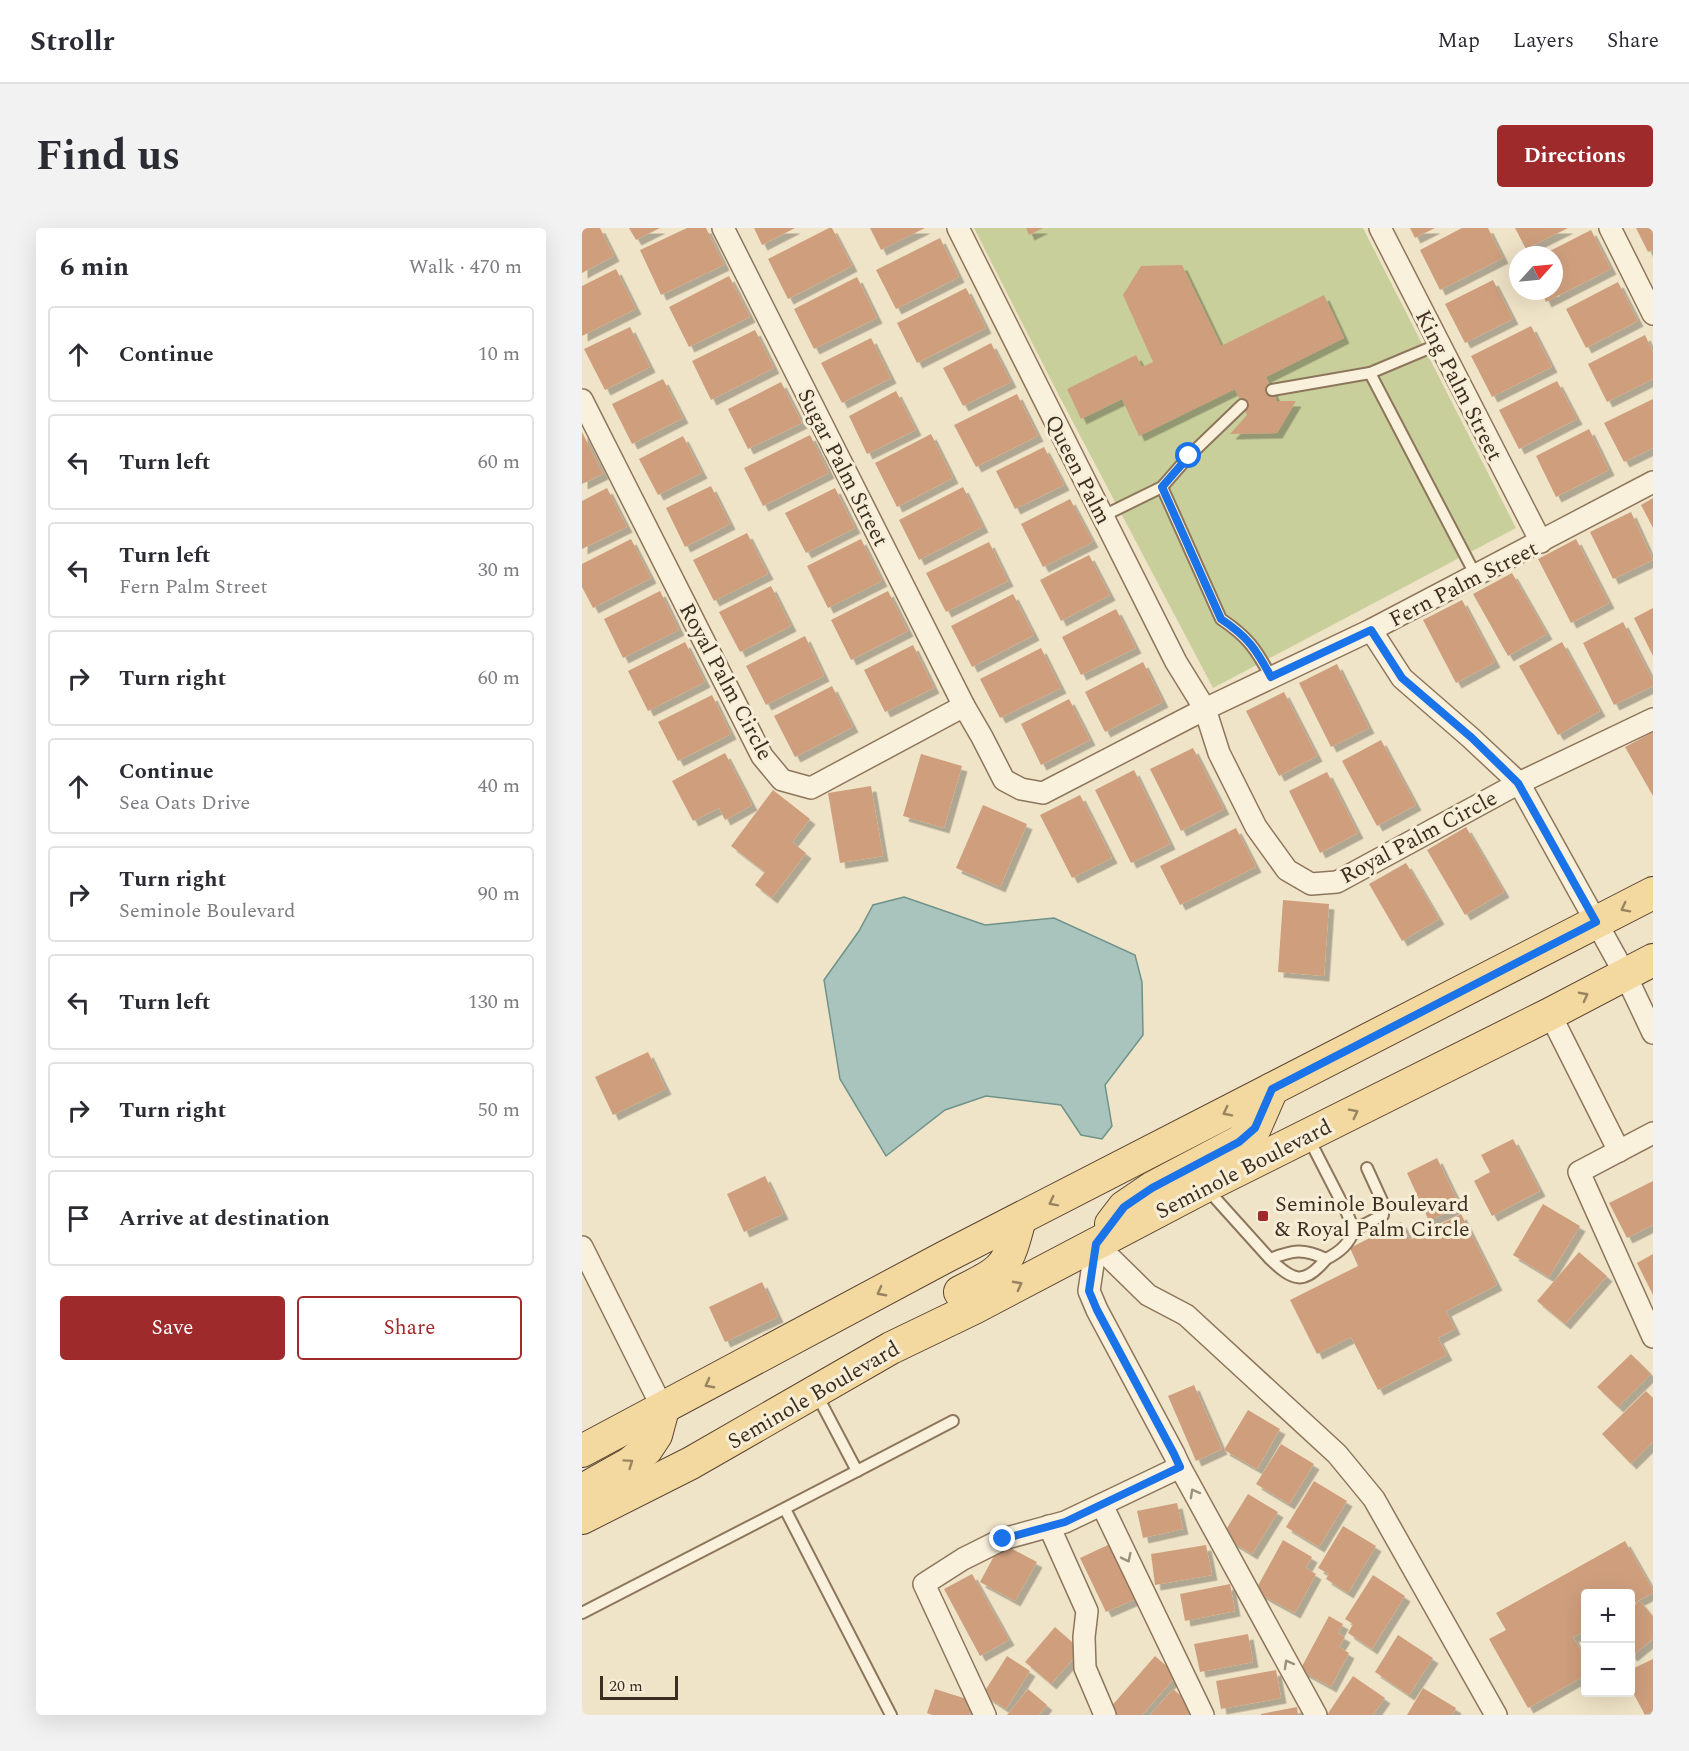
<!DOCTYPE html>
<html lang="en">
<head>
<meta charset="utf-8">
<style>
  :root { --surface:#fff; --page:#f2f2f3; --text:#2b2b33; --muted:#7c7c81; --line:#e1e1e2; --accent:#9e2a2b }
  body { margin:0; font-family:Spectral,serif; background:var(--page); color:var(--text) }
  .controls { position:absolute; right:18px; bottom:18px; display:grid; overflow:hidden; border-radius:6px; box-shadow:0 6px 24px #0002 }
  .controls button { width:54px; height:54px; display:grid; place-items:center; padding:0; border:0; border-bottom:2px solid var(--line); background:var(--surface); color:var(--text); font:30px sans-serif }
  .compass { position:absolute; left:927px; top:18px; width:54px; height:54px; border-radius:50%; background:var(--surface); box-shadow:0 6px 24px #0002; rotate:63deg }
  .scale { position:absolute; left:18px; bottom:15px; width:78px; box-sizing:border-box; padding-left:6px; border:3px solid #3d2e20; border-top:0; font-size:16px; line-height:21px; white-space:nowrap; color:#3d2e20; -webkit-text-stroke:4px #f7eed8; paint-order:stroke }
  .stop { position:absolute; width:18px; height:18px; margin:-14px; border:4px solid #1a73e8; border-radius:50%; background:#fff }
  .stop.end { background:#1a73e8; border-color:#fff; box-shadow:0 2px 6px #0008 }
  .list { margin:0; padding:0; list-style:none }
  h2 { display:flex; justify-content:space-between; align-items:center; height:78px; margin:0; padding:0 24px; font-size:26px }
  h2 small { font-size:20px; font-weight:400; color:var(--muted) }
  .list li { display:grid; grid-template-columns:39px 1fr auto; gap:18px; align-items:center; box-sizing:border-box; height:96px; margin:0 12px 12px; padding:0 12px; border:2px solid var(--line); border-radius:6px }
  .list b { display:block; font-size:22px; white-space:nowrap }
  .list p { margin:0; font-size:20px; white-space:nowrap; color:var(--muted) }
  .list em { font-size:20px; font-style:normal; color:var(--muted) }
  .actions { display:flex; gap:12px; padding:18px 24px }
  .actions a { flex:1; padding:14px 0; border:2px solid var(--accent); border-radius:6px; text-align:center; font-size:21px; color:var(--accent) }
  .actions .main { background:var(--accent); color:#fff }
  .icon { flex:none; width:33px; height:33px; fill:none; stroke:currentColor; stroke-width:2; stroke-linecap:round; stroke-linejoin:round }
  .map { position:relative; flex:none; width:1071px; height:1487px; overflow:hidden; border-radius:6px }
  header { display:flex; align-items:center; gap:36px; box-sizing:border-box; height:84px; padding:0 30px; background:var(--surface); border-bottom:2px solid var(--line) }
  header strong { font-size:28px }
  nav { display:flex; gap:33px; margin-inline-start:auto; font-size:21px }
  .intro { display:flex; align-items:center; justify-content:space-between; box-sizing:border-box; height:144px; padding:0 36px }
  h1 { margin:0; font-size:42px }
  .button { padding:15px 27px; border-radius:6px; background:var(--accent); color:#fff; font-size:21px; font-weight:700 }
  main { display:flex; gap:36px; padding:0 36px }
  aside { flex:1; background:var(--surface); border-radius:6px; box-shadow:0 6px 24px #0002 }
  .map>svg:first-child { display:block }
  .green { fill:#c9cf9b }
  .water { fill:#a9c4bc; stroke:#6f938a; stroke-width:1.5 }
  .building { fill:#cf9f7d; filter:url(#shadow) }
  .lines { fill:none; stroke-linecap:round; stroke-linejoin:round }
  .lane-casing { stroke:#8d765c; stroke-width:14 }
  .street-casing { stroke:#8d765c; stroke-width:24 }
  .primary-casing { stroke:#5b4430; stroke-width:34 }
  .lane { stroke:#faf1dc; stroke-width:10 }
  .street { stroke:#faf1dc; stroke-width:21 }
  .primary { stroke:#f3d9a0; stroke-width:32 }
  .oneway { stroke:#988460 }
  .oneway2 { stroke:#9c907e }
  .route { stroke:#1a73e8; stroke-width:8 }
  .poi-dot { fill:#9e2a2b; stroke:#f7eed8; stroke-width:2 }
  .labels { text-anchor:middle; stroke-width:6; stroke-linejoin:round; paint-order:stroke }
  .street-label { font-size:22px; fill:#3d2e20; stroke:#f7eed8 }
  .poi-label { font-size:22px; fill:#3d2e20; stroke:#f7eed8; text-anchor:start }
</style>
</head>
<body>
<header>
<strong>Strollr</strong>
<nav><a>Map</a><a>Layers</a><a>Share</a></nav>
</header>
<div class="intro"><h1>Find us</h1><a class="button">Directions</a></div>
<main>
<aside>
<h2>6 min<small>Walk · 470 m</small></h2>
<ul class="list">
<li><svg class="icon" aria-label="ahead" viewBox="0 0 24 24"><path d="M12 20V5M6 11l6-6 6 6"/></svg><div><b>Continue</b></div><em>10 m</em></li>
<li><svg class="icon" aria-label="left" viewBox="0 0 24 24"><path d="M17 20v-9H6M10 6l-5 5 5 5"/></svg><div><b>Turn left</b></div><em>60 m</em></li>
<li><svg class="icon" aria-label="left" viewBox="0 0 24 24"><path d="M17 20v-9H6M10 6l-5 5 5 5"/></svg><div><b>Turn left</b><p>Fern Palm Street</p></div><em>30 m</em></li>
<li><svg class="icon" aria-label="right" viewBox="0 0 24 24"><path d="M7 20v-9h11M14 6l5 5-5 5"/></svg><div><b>Turn right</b></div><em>60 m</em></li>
<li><svg class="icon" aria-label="ahead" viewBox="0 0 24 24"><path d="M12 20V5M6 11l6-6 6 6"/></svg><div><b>Continue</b><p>Sea Oats Drive</p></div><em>40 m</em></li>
<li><svg class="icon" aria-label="right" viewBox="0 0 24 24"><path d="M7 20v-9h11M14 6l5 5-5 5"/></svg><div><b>Turn right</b><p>Seminole Boulevard</p></div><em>90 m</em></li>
<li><svg class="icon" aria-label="left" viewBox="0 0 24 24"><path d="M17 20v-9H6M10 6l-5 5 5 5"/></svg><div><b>Turn left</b></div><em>130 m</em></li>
<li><svg class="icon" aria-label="right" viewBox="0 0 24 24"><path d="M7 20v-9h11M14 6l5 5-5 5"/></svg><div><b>Turn right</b></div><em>50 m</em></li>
<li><svg class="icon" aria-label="arrive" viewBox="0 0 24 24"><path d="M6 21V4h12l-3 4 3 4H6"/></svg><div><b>Arrive at destination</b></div></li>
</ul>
<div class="actions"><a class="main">Save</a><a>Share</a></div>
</aside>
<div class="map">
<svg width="1071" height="1487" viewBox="0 0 1071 1487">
  <defs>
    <filter id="shadow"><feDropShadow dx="5.5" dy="5.5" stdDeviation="0" flood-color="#0004"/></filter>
  </defs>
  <rect width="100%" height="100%" fill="#f0e4c8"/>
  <polygon class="green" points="392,0 781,0 934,300 631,460 473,160"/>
  <polygon class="water" points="322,669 403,697 472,690 553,727 560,754 561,807 523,857 530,898 520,911 499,907 479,877 404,868 363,882 304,928 258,851 242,752 277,703 291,677"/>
  <g class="building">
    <polygon points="0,0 18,0 32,28 0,45"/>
    <polygon points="47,0 78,0 54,12"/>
    <polygon points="105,0 124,0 142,37 79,67 58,22"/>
    <polygon points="172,0 213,0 180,17"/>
    <polygon points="247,0 250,0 270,38 206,71 186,31"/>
    <polygon points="288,0 343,0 299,22"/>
    <polygon points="444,0 461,0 447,7"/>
    <polygon points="828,0 853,0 833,10"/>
    <polygon points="880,0 906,0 921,30 858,62 838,22"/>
    <polygon points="933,0 986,0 944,21"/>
    <polygon points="1054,0 1071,0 1071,22 1066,24"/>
    <polygon points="1009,2 1029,41 964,74 959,63 972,63 972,27 960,27"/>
    <polygon points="358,10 377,49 314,81 294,42"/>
    <polygon points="600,37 639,118 742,67 762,110 684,149 695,173 714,173 695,205 648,206 665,187 653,161 557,208 540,171 499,191 485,161 554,127 560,139 571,134 541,67 559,38"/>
    <polygon points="34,41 54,81 0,108 0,58"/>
    <polygon points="147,48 168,89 107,119 87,79"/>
    <polygon points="275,49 295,90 232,121 212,81"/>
    <polygon points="911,52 931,91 883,115 863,76"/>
    <polygon points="1036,54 1056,93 1004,120 984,81"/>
    <polygon points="384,60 404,100 335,135 315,95"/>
    <polygon points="949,98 970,139 910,169 889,128"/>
    <polygon points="48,99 68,139 23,162 2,121"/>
    <polygon points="173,102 192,140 129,172 110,133"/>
    <polygon points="1063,107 1071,124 1071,151 1025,174 1006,136"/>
    <polygon points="289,110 309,150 260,175 239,135"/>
    <polygon points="409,115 429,154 381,178 361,140"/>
    <polygon points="81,151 101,190 50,216 30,176"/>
    <polygon points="975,153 995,191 937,221 917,182"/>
    <polygon points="199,154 220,195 166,221 146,181"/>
    <polygon points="314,163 334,202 285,226 267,188"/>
    <polygon points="435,166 456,208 394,239 372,197"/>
    <polygon points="1071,171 1071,220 1042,234 1022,195"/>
    <polygon points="1007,201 1027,242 974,269 954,228"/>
    <polygon points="0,204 21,246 0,256"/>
    <polygon points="349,206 371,250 315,279 293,235"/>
    <polygon points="228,207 247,245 181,278 162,240"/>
    <polygon points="101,208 120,245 76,267 57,231"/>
    <polygon points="462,219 482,257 433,281 414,243"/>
    <polygon points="129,258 148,296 103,319 84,280"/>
    <polygon points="381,259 401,299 337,332 317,292"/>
    <polygon points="25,260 45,299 0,321 0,273"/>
    <polygon points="253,260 273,300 224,325 203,285"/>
    <polygon points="1071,270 1071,300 1059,277"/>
    <polygon points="488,271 511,314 461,339 439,296"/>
    <polygon points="1049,284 1071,332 1031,351 1008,304"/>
    <polygon points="165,305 186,346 132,373 111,332"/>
    <polygon points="49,311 69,350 11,380 0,359 0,336"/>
    <polygon points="279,311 300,353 246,380 225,338"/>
    <polygon points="994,311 1027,375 989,395 956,331"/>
    <polygon points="407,314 426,353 364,384 344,345"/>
    <polygon points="507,327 528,367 479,393 458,352"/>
    <polygon points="930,345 965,406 926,428 891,366"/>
    <polygon points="189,358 209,398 158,424 137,384"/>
    <polygon points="78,363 97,402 41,430 22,391"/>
    <polygon points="306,363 326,403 269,432 249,392"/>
    <polygon points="431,366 452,407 390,439 369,398"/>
    <polygon points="880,372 913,434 874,455 841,392"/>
    <polygon points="1071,380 1071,428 1052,390"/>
    <polygon points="534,381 554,420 499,447 480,409"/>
    <polygon points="1041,394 1071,453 1071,458 1032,477 1001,415"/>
    <polygon points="223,408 242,448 184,477 164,438"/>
    <polygon points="103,414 123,454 66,483 46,443"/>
    <polygon points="980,414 1018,483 976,507 937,438"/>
    <polygon points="331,417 352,460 303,484 282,442"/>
    <polygon points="459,420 479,460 418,490 398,451"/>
    <polygon points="561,434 581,474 523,504 503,464"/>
    <polygon points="755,436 787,500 749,519 717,455"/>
    <polygon points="250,458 271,499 213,529 192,488"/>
    <polygon points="702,464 735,528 697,548 664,483"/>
    <polygon points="130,467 149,506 96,533 76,494"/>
    <polygon points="487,471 508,512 459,537 439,496"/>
    <polygon points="1071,504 1071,568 1043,519"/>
    <polygon points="799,512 834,577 795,598 760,533"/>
    <polygon points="611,520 642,581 599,603 568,541"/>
    <polygon points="143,525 170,577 143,592 137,580 111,593 90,553"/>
    <polygon points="339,526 380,538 362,600 321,588"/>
    <polygon points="552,542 588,616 549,635 513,562"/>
    <polygon points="745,544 776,605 738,625 707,563"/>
    <polygon points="289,558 301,628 258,635 246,565"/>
    <polygon points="191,562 228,591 210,614 224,625 190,670 173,657 183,644 149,618"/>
    <polygon points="498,567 530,630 490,650 458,587"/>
    <polygon points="401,577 445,596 418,659 374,640"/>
    <polygon points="884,599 922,664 883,687 845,622"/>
    <polygon points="654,600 674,639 598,677 578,638"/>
    <polygon points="824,635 857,691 820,713 787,656"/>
    <polygon points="701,672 747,676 742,748 696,744"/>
    <polygon points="66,824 84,861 31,887 13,849"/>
    <polygon points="931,911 958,963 910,988 892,953 908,944 899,927"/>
    <polygon points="855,930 878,978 847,993 825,945"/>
    <polygon points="183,948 201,986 162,1004 145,966"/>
    <polygon points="1071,953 1071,997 1045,1010 1027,975"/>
    <polygon points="961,976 998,998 967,1049 931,1027"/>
    <polygon points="879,986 915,1057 864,1083 873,1101 856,1110 865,1127 796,1162 769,1109 735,1126 708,1072 776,1038 768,1020 819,994 828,1012"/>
    <polygon points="997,1024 1025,1048 983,1096 955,1073"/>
    <polygon points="1071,1026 1071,1067 1055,1035"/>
    <polygon points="180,1054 196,1089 143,1114 127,1079"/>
    <polygon points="1049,1126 1069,1146 1036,1179 1015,1159"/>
    <polygon points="612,1157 640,1221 614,1233 586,1168"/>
    <polygon points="1064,1163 1071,1170 1071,1214 1049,1236 1020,1206"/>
    <polygon points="666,1182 698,1201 675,1241 642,1222"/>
    <polygon points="699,1216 732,1236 707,1276 674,1256"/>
    <polygon points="732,1253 765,1273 737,1319 704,1299"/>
    <polygon points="666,1266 696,1284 670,1326 640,1308"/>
    <polygon points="595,1275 601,1301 561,1310 555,1283"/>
    <polygon points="761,1298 794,1318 766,1365 744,1351 747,1346 736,1340"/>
    <polygon points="701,1312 730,1329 724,1340 734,1346 713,1385 673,1363"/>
    <polygon points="1043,1313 1071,1362 1071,1365 1048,1377 1048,1366 1004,1366 1004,1403 991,1409 1004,1431 1004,1447 946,1480 907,1411 924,1402 914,1385"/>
    <polygon points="419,1315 455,1334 433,1373 398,1354"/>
    <polygon points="530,1315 556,1370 524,1384 498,1330"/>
    <polygon points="624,1317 630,1347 573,1357 569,1326"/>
    <polygon points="390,1346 427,1412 398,1428 362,1361"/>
    <polygon points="791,1347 823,1368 790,1421 766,1405 771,1396 763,1391"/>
    <polygon points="648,1356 653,1383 603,1393 598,1366"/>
    <polygon points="1058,1373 1071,1389 1071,1411 1050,1428 1048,1426 1048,1380"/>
    <polygon points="747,1388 761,1396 756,1405 763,1409 757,1419 767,1425 749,1459 718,1442"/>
    <polygon points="473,1399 499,1422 469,1456 443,1434"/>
    <polygon points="666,1406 671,1434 618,1444 612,1416"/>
    <polygon points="816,1407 851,1430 827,1467 793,1444"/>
    <polygon points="425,1428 448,1443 424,1481 401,1466"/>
    <polygon points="573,1428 595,1447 560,1487 534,1487 527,1481"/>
    <polygon points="1071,1431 1071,1483 1063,1487 1048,1459 1048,1442"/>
    <polygon points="694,1442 699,1470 639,1481 634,1453"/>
    <polygon points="771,1448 803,1470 791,1487 745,1487"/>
    <polygon points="841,1460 874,1480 870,1487 825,1487"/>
    <polygon points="353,1461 391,1473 387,1487 350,1487 345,1485"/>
    <polygon points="446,1461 465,1477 457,1487 425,1487"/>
    <polygon points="591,1461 612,1479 605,1487 568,1487"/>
    <polygon points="715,1479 716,1487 679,1487 679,1486"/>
  </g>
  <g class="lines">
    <defs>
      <g id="lane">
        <polyline points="788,145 894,348"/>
        <polyline points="690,162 788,145 857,116"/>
        <path d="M580 259 639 391C666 409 674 421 689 449"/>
        <polyline points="521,288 580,259 607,228 660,177"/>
        <path d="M727 911 765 985 772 1002C767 1016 758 1024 744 1031"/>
        <path d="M625 961 688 1031C711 1022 721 1020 744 1031 722 1058 711 1053 688 1031"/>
        <polyline points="772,1002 801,987 801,975 785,940"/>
        <polyline points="275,1243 371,1193"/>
        <polyline points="203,1281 309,1487"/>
        <polyline points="0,1385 275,1243 234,1165"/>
      </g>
      <g id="street">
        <polyline points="141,0 382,478 400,509 422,552 439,561 461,565 623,481 789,402 1071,254"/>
        <polyline points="376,0 594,434 623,481 637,525 674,599 705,642 729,656 755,654 937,555 1071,491"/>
        <polyline points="798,0 959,314"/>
        <polyline points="1028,0 1071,86"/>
        <polyline points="0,172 180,528 200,552 229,560 382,478"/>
        <polyline points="789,402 820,450 889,510 937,555 1043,746 1071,805"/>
        <polyline points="968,786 1037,923"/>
        <polyline points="1071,905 997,944 1071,1109"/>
        <polyline points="514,1016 566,1067 604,1087 755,1226 792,1271 914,1487"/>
        <polyline points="514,1016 507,1063 515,1082 592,1226 598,1239 734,1487"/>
        <polyline points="0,1019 81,1181"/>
        <polyline points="520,1277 621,1487"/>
        <polyline points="467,1298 505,1383 502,1409 503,1440 523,1487"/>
        <polyline points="403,1487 342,1356 381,1331 421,1311 483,1294 598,1239"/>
      </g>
      <g id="primary">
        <polyline points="529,996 542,979 570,960 657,914 673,900 690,861"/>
        <path d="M378 1064C424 1041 425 1040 438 991"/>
        <polyline points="0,1223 363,1029 1071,665"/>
        <polyline points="0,1268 4,1260 47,1236 64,1222 74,1207 81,1181"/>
        <polyline points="0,1290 109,1235 309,1120 392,1080 622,959 968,786 1071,732"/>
      </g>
    </defs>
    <use href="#lane" class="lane-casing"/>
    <use href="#street" class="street-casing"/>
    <use href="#primary" class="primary-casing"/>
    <use href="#lane" class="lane"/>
    <use href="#street" class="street"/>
    <use href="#primary" class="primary"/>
  </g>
  <defs><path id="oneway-chevron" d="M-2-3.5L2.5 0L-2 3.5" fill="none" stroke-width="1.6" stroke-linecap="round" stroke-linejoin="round" transform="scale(1.5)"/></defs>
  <g class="oneway">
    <use href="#oneway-chevron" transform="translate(1043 680) rotate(153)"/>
    <use href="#oneway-chevron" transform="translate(1002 768) rotate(-28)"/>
    <use href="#oneway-chevron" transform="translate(645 884) rotate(153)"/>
    <use href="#oneway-chevron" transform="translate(772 885) rotate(-27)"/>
    <use href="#oneway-chevron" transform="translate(471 974) rotate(153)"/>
    <use href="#oneway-chevron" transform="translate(436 1057) rotate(-28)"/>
    <use href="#oneway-chevron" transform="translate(299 1064) rotate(152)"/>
    <use href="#oneway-chevron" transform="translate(127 1156) rotate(152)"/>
    <use href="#oneway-chevron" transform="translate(47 1235) rotate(-35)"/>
  </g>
  <g class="oneway2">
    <use href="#oneway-chevron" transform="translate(612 1265) rotate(-119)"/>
    <use href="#oneway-chevron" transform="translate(545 1330) rotate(64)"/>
    <use href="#oneway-chevron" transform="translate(706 1436) rotate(-119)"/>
  </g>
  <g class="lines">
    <path class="route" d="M421 1311 483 1294 598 1239 592 1226 515 1082 507 1063 514 1016 542 979 570 960 657 914 673 900 690 861 1014 694 936 555 890 510 820 450 789 402 689 449C674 421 666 409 639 391L580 259 607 228"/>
  </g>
  <rect class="poi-dot" x="675" y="982" width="12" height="12" rx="3"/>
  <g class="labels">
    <g class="street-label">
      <text transform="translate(878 157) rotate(63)" y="8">King Palm Street</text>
      <text transform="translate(262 239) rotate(63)" y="8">Sugar Palm Street</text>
      <text transform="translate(497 241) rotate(63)" y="8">Queen Palm</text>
      <text transform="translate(881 355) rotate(-27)" y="8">Fern Palm Street</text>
      <text transform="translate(145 453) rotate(62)" y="8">Royal Palm Circle</text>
      <text transform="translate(836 608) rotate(-28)" y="8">Royal Palm Circle</text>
      <text transform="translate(661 940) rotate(-27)" y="8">Seminole Boulevard</text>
      <text transform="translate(231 1166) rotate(-30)" y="8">Seminole Boulevard</text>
    </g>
    <g class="poi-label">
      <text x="693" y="983">Seminole Boulevard<tspan x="693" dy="25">&amp; Royal Palm Circle</tspan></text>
    </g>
  </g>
</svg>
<div class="controls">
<button>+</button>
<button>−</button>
</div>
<svg class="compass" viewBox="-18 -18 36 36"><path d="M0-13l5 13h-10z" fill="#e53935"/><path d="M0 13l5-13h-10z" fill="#7c7c81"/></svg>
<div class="scale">20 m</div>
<div class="stop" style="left:607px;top:228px"></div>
<div class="stop end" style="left:421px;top:1311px"></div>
</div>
</main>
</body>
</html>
